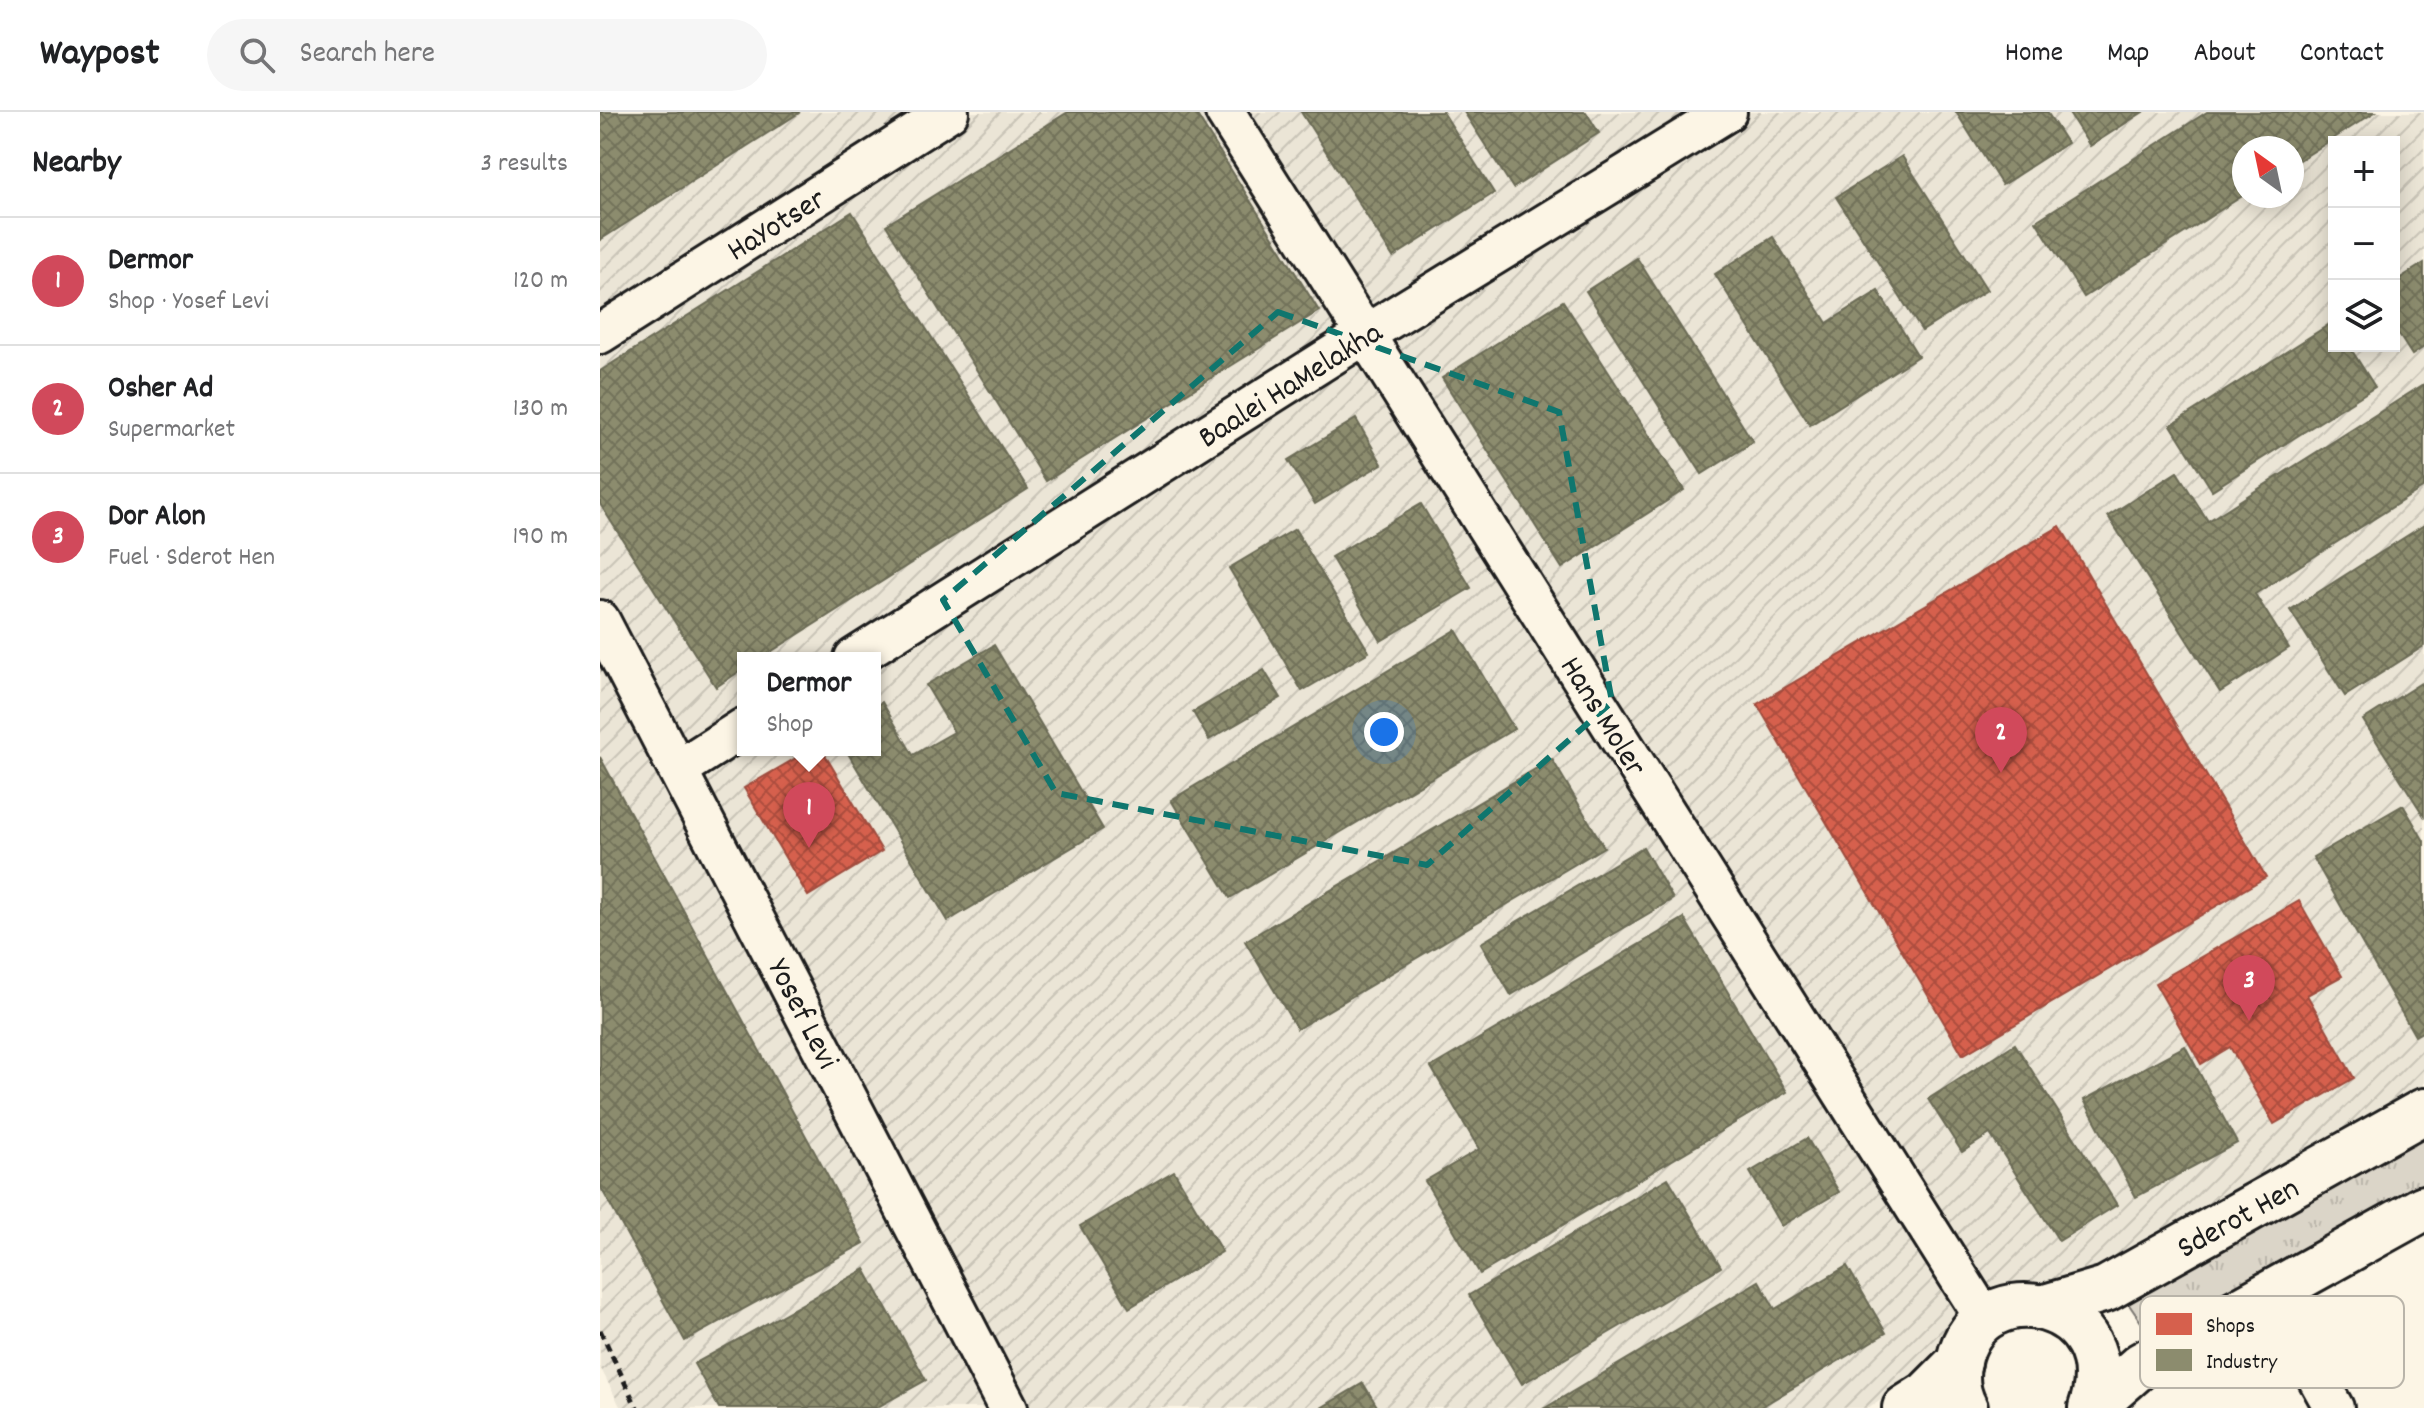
<!DOCTYPE html>
<html lang="en">
<head>
<meta charset="utf-8">
<style>
  :root { --surface:#fff; --page:#f6f6f6; --text:#202124; --muted:#757577; --line:#e0e0e0; --accent:#d1495b }
  body { margin:0; font-family:Dekko,sans-serif; background:var(--page); color:var(--text) }
  .controls { position:absolute; right:24px; top:24px; display:grid; overflow:hidden; border-radius:0px; box-shadow:0 4px 20px #0003 }
  .controls button { width:72px; height:72px; display:grid; place-items:center; padding:0; border:0; border-bottom:2px solid var(--line); background:var(--surface); color:var(--text); font:40px sans-serif }
  .compass { position:absolute; left:1632px; top:24px; width:72px; height:72px; border-radius:50%; background:var(--surface); box-shadow:0 4px 20px #0003; rotate:327deg }
  .you { position:absolute; left:784px; top:620px; width:28px; height:28px; margin:-20px; border:6px solid #fff; border-radius:50%; background:#1a73e8; box-shadow:0 0 0 12px #1a73e833 }
  .badge { display:grid; place-items:center; width:52px; height:52px; border-radius:50%; background:var(--accent); color:#fff; font-size:26px; font-weight:700 }
  .pin { position:absolute; translate:-50% -66px; filter:drop-shadow(0 2px 4px #0008) }
  .pin::after { content:''; position:absolute; top:42px; width:28px; height:24px; background:inherit; clip-path:polygon(0 0,100% 0,50% 100%) }
  .popup { position:absolute; left:137px; top:540px; width:144px; height:104px; box-sizing:border-box; display:grid; place-content:center; border-radius:0px; background:var(--surface); filter:drop-shadow(0 2px 6px #0005); font-size:26px; white-space:nowrap; color:var(--muted) }
  .popup b { font-size:30px; color:var(--text) }
  .popup::after { content:''; position:absolute; left:50%; top:100%; margin-left:-16px; border:16px solid transparent; border-top-color:var(--surface) }
  .list { margin:0; padding:0; list-style:none }
  h2 { display:flex; justify-content:space-between; align-items:center; height:104px; margin:0; padding:0 32px; font-size:34px }
  h2 small { font-size:26px; font-weight:400; color:var(--muted) }
  .list li { display:grid; grid-template-columns:52px 1fr auto; gap:24px; align-items:center; box-sizing:border-box; height:128px; padding:0 32px; border-top:2px solid var(--line) }
  .list b { display:block; font-size:30px; white-space:nowrap }
  .list p { margin:0; font-size:26px; white-space:nowrap; color:var(--muted) }
  .list em { font-size:26px; font-style:normal; color:var(--muted) }
  .icon { flex:none; width:44px; height:44px; fill:none; stroke:currentColor; stroke-width:2; stroke-linecap:round; stroke-linejoin:round }
  .map { position:relative; flex:none; width:1824px; height:1296px; overflow:hidden }
  header { display:flex; align-items:center; gap:48px; box-sizing:border-box; height:112px; padding:0 40px; background:var(--surface); border-bottom:2px solid var(--line) }
  header strong { font-size:38px }
  nav { display:flex; gap:44px; margin-inline-start:auto; font-size:28px }
  .search { width:560px; height:72px; background:var(--page); display:flex; align-items:center; gap:20px; box-sizing:border-box; padding:0 28px; border-radius:44px; color:var(--muted); font-size:30px }
  main { display:flex }
  aside { flex:1; background:var(--surface) }
  .map>svg:first-child { display:block }
  .industrial { fill:url(#industrial-furrows); fill-rule:evenodd }
  .grass { fill:url(#grass-tufts); stroke:#7c7872; stroke-width:2 }
  .shops { fill:url(#shops-cross-hatch); stroke:#9e4c3e; stroke-width:2 }
  .industry { fill:url(#industry-cross-hatch); stroke:#6a6a55; stroke-width:2 }
  .lines { fill:none; stroke-linecap:round; stroke-linejoin:round }
  .minor-casing { stroke:#1c1c1c; stroke-width:44 }
  .tertiary-casing { stroke:#1c1c1c; stroke-width:50 }
  .path { stroke:#1c1c1c; stroke-width:5; stroke-dasharray:8 6; stroke-linecap:butt }
  .minor { stroke:#fcf5e5; stroke-width:38 }
  .tertiary { stroke:#fcf5e5; stroke-width:44 }
  .marked { fill:none; stroke:#0f766e; stroke-width:6; stroke-dasharray:16 10; stroke-linejoin:round }
  .labels { text-anchor:middle; stroke-width:8; stroke-linejoin:round; paint-order:stroke }
  .street-label { font-size:32px; fill:#1c1c1c; stroke:#fcf5e5 }
  .key { fill:#fcf5e5; stroke:#b9b4a9; stroke-width:2 }
  .key-label { font-size:22px; fill:#1c1c1c }
</style>
</head>
<body>
<header>
<strong>Waypost</strong>
<div class="search"><svg class="icon" aria-label="search" viewBox="0 0 24 24"><circle cx="10" cy="10" r="6"/><path d="M15 15l6 6"/></svg>Search here</div>
<nav><a>Home</a><a>Map</a><a>About</a><a>Contact</a></nav>
</header>
<main>
<aside>
<h2>Nearby<small>3 results</small></h2>
<ul class="list">
<li><span class="badge">1</span><div><b>Dermor</b><p>Shop · Yosef Levi</p></div><em>120 m</em></li>
<li><span class="badge">2</span><div><b>Osher Ad</b><p>Supermarket</p></div><em>130 m</em></li>
<li><span class="badge">3</span><div><b>Dor Alon</b><p>Fuel · Sderot Hen</p></div><em>190 m</em></li>
</ul>
</aside>
<div class="map">
<svg width="1824" height="1296" viewBox="0 0 1824 1296">
  <defs>
    <pattern id="industrial-furrows" width="10" height="10" patternUnits="userSpaceOnUse" patternTransform="scale(2)"><rect width="10" height="10" fill="#ebe5d6"/><path d="M-1 1l2-2M0 10L10 0M9 11l2-2" fill="none" stroke="#c9c4b7"/></pattern>
    <pattern id="grass-tufts" width="24" height="20" patternUnits="userSpaceOnUse" patternTransform="scale(2)"><rect width="24" height="20" fill="#dbd5c8"/><path d="M3 7l-1-3M5 7V3M7 7l1-3M15 17l-1-3M17 17v-4M19 17l1-3" fill="none" stroke="#bbb6ab"/></pattern>
    <pattern id="shops-cross-hatch" width="8" height="8" patternUnits="userSpaceOnUse" patternTransform="scale(2)"><rect width="8" height="8" fill="#d6604d"/><path d="M0 0l8 8M0 8l8-8" fill="none" stroke="#ad4e3f"/></pattern>
    <pattern id="industry-cross-hatch" width="8" height="8" patternUnits="userSpaceOnUse" patternTransform="scale(2)"><rect width="8" height="8" fill="#8c8c6e"/><path d="M0 0l8 8M0 8l8-8" fill="none" stroke="#72725a"/></pattern>
  </defs>
  <rect width="100%" height="100%" fill="#fcf5e5"/>
  <filter id="ink" filterUnits="userSpaceOnUse"><feTurbulence type="fractalNoise" baseFrequency=".0125" numOctaves="2"/><feDisplacementMap in="SourceGraphic" scale="16" xChannelSelector="R" yChannelSelector="G"/><feConvolveMatrix kernelMatrix="1 2 1 2 8 2 1 2 1" color-interpolation-filters="sRGB"/></filter>
  <g filter="url(#ink)">
    <path class="industrial" d="M0 0H1824V980L1331 1255 1269 1296H21L0 1255ZM1734 30H1794V234H1734ZM1644 36H1692V84H1644ZM143 546H275V638H143Z"/>
    <polygon class="grass" points="1824,1010 1824,1085 1546,1225 1543,1213 1519,1178"/>
    <g class="shops">
      <polygon points="1460,414 1666,765 1363,943 1157,592"/>
      <polygon points="210,638 222,638 282,739 208,784 144,676"/>
      <polygon points="1699,789 1742,864 1707,883 1754,966 1674,1012 1630,935 1601,952 1555,871"/>
    </g>
    <g class="industry">
      <polygon points="0,0 199,0 199,1 0,128"/>
      <polygon points="468,0 595,0 719,199 446,369 286,113"/>
      <polygon points="701,0 843,0 894,81 793,145"/>
      <polygon points="864,0 986,0 999,21 913,76"/>
      <polygon points="1356,0 1447,0 1467,31 1402,73"/>
      <polygon points="1468,0 1543,0 1490,34"/>
      <polygon points="1607,0 1775,0 1692,53 1692,36 1644,36 1644,83 1484,185 1436,109"/>
      <polygon points="1302,44 1387,178 1322,219 1236,85"/>
      <polygon points="252,100 428,377 161,546 143,546 143,557 116,575 0,392 0,259"/>
      <polygon points="1173,125 1227,211 1278,179 1318,244 1210,313 1115,162"/>
      <polygon points="1037,146 1153,330 1102,362 986,179"/>
      <polygon points="1824,151 1824,235 1812,243 1794,215 1794,170"/>
      <polygon points="963,189 1084,378 962,456 842,266"/>
      <polygon points="1733,210 1734,234 1749,234 1775,275 1612,378 1571,313"/>
      <polygon points="1824,272 1824,375 1655,482 1689,536 1620,580 1508,404 1577,360 1608,409"/>
      <polygon points="756,307 782,352 715,392 688,348"/>
      <polygon points="821,392 871,476 781,529 731,445"/>
      <polygon points="1824,413 1824,534 1745,584 1690,498"/>
      <polygon points="695,417 769,540 702,579 629,456"/>
      <polygon points="856,518 914,617 630,786 571,688"/>
      <polygon points="394,533 503,717 348,809 246,638 275,638 275,594 282,590 313,643 354,620 326,573"/>
      <polygon points="664,558 681,586 609,628 593,600"/>
      <polygon points="1821,571 1824,577 1824,704 1763,608"/>
      <polygon points="0,645 264,1131 85,1229 0,1074"/>
      <polygon points="952,647 1004,735 697,917 645,829"/>
      <polygon points="1803,693 1824,729 1824,919 1815,924 1713,745"/>
      <polygon points="1043,735 1073,787 911,883 881,831"/>
      <polygon points="1084,806 1187,980 880,1162 825,1069 879,1037 831,955"/>
      <polygon points="1415,932 1517,1093 1459,1129 1390,1022 1362,1040 1328,987"/>
      <polygon points="1585,934 1637,1031 1536,1085 1484,988"/>
      <polygon points="1207,1026 1239,1080 1181,1114 1150,1060"/>
      <polygon points="574,1059 622,1140 529,1196 480,1114"/>
      <polygon points="1068,1066 1121,1155 922,1272 869,1183"/>
      <polygon points="1247,1154 1286,1221 1159,1296 945,1296 1159,1169 1175,1197"/>
      <polygon points="265,1157 326,1268 276,1296 119,1296 94,1252"/>
      <polygon points="763,1271 778,1296 721,1296"/>
    </g>
    <g class="lines">
      <defs>
        <g id="minor">
          <polyline points="625,0 1385,1207"/>
          <polyline points="0,222 349,0"/>
          <polyline points="0,508 408,1296"/>
          <polyline points="254,546 766,222 1127,0"/>
          <polyline points="79,657 143,616"/>
          <polyline points="1670,1181 1734,1296"/>
        </g>
        <g id="tertiary">
          <polyline points="1445,1195 1506,1177 1824,999"/>
          <polyline points="1305,1296 1327,1282 1359,1250"/>
          <path d="M1365 1296C1357 1281 1355 1265 1359 1249 1379 1154 1528 1190 1491 1296"/>
          <polyline points="1492,1296 1541,1253 1824,1096"/>
        </g>
      </defs>
      <use href="#minor" class="minor-casing"/>
      <use href="#tertiary" class="tertiary-casing"/>
      <polyline class="path" points="0,1218 37,1296"/>
      <use href="#minor" class="minor"/>
      <use href="#tertiary" class="tertiary"/>
    </g>
  </g>
  <path class="marked" d="M678 200 959 300 1012 590 827 753 456 681 343 488Z"/>
  <g class="labels">
    <g class="street-label">
      <text transform="translate(175 111) rotate(-32)" y="11">HaYotser</text>
      <text transform="translate(689 271) rotate(-32)" y="11">Baalei HaMelakha</text>
      <text transform="translate(1005 603) rotate(58)" y="11">Hans Moler</text>
      <text transform="translate(205 901) rotate(63)" y="11">Yosef Levi</text>
      <text transform="translate(1637 1104) rotate(-29)" y="11">Sderot Hen</text>
    </g>
  </g>
  <rect x="1540" y="1184" width="264" height="92" rx="12" class="key"/>
  <rect x="1556" y="1201" width="36" height="22" fill="#d6604d"/>
  <rect x="1556" y="1237" width="36" height="22" fill="#8c8c6e"/>
  <g class="key-label">
    <text x="1606" y="1220">Shops</text>
    <text x="1606" y="1256">Industry</text>
  </g>
</svg>
<div class="controls">
<button>+</button>
<button>−</button>
<button><svg class="icon" aria-label="layers" viewBox="0 0 24 24"><path d="M12 4l9 5-9 5-9-5zM3 14l9 5 9-5"/></svg></button>
</div>
<svg class="compass" viewBox="-18 -18 36 36"><path d="M0-13l5 13h-10z" fill="#e53935"/><path d="M0 13l5-13h-10z" fill="#757577"/></svg>
<div class="you"></div>
<div class="pin badge" style="left:209px;top:736px">1</div>
<div class="popup"><b>Dermor</b>Shop</div>
<div class="pin badge" style="left:1401px;top:661px">2</div>
<div class="pin badge" style="left:1649px;top:909px">3</div>
</div>
</main>
</body>
</html>
